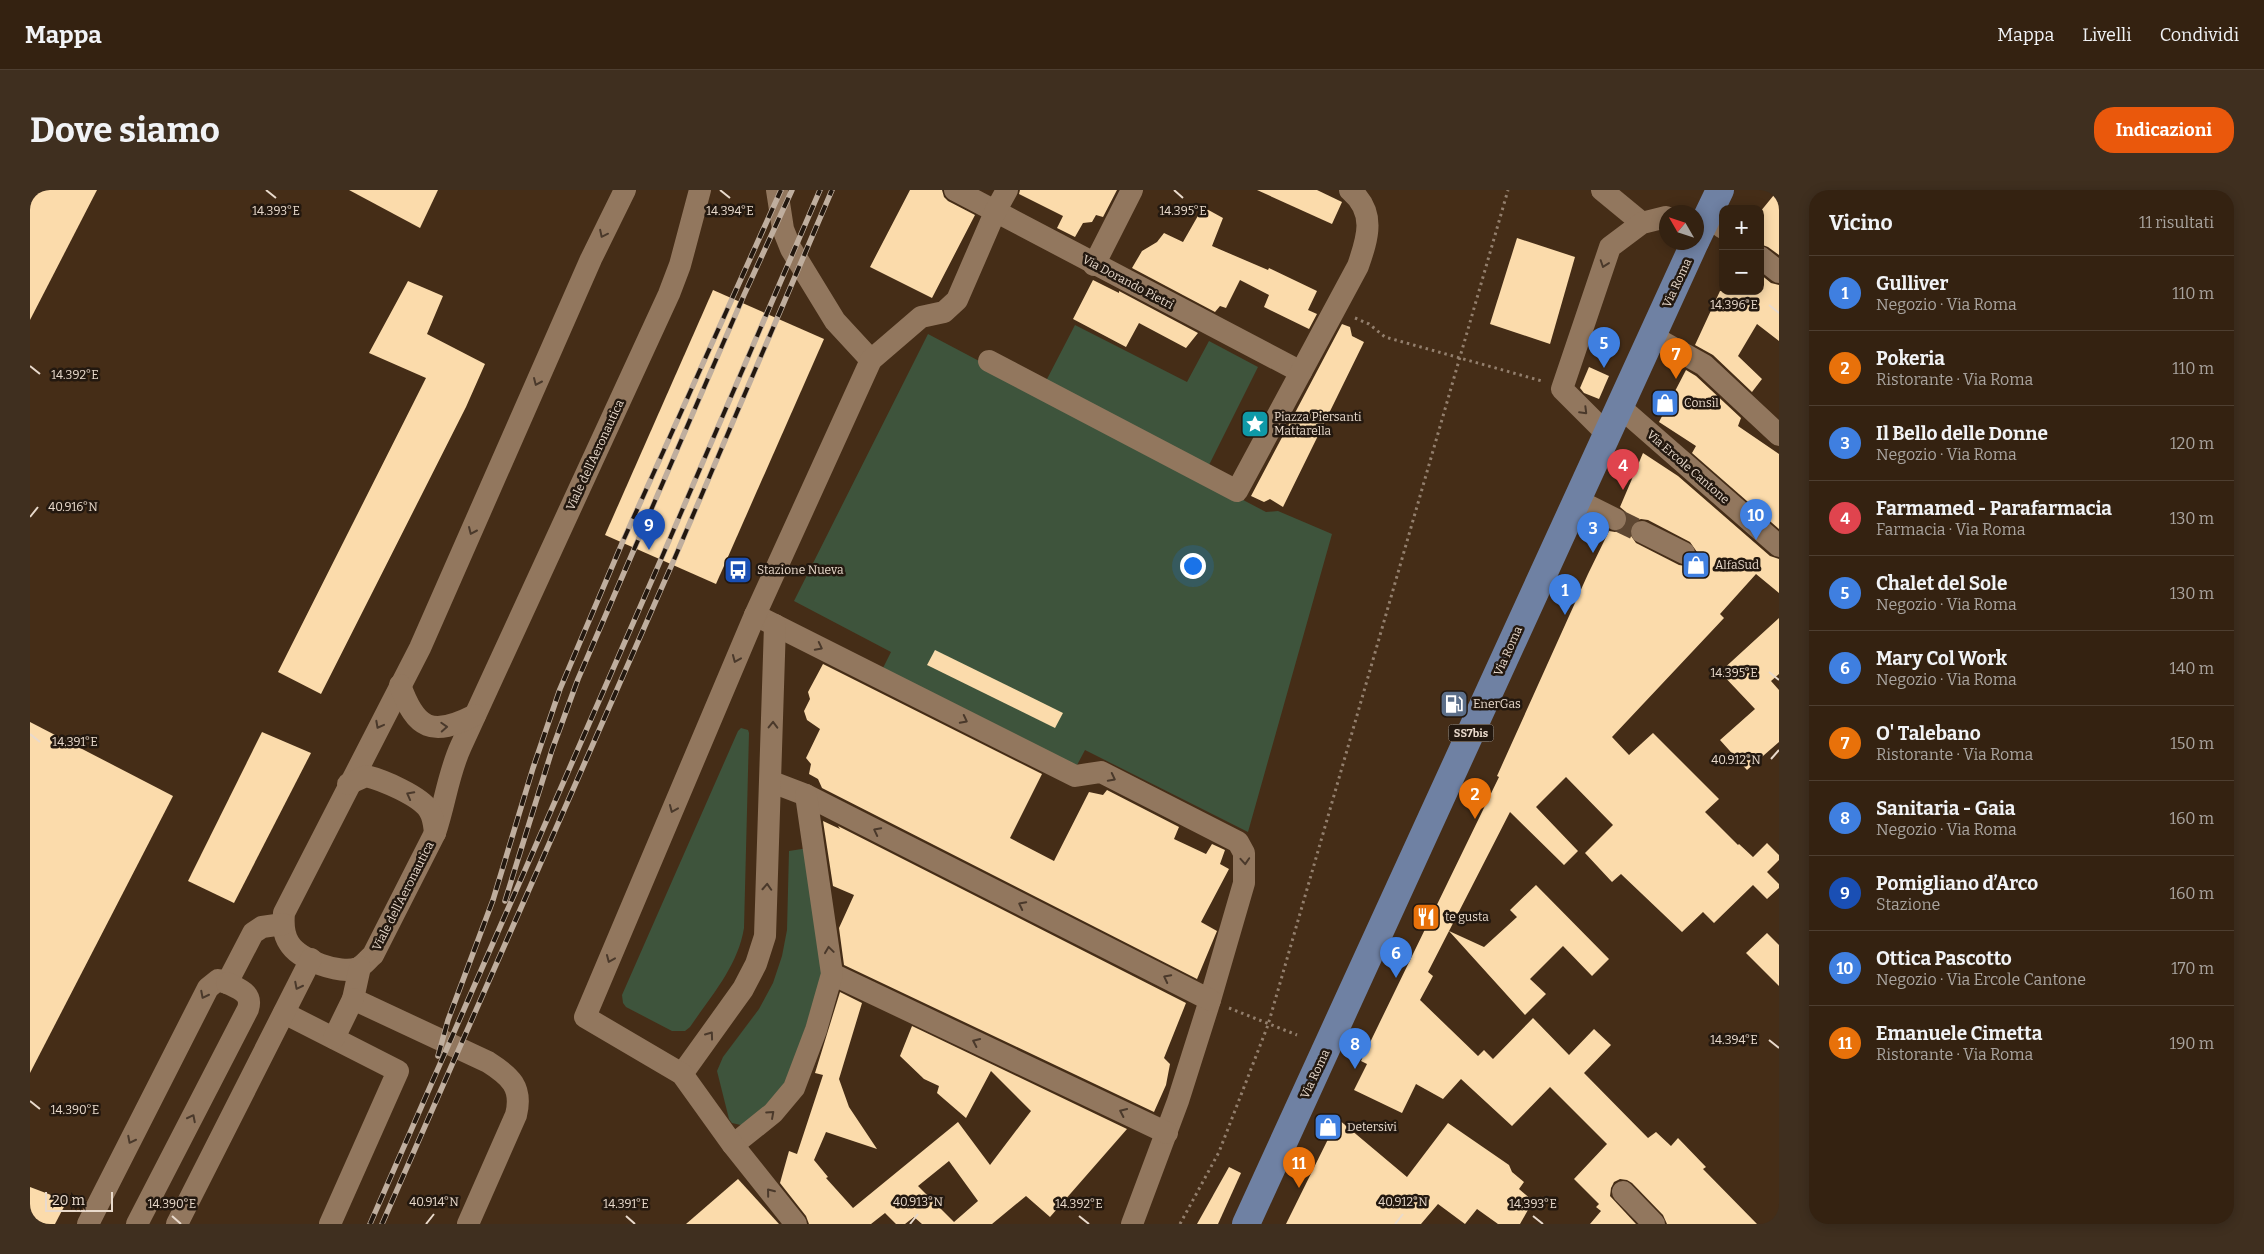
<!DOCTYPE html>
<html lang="it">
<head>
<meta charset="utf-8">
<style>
  :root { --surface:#342211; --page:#3f2f1f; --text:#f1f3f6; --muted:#a9a49f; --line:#4e3f31; --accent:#ea580c }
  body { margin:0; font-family:Bitter,serif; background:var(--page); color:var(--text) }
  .controls { position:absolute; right:15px; top:15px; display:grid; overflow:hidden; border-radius:10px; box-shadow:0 2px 12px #0003 }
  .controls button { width:45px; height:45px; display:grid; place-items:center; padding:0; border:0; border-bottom:1px solid var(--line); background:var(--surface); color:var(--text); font:25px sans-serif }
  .compass { position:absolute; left:1629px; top:15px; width:45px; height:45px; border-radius:50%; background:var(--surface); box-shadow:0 2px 12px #0003; rotate:309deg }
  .scale { position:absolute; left:15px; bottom:12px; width:68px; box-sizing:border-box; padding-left:5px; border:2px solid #e9dacc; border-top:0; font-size:14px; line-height:18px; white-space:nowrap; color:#e9dacc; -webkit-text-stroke:4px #23180f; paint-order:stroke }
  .you { position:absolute; left:1162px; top:375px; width:18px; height:18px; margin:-12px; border:4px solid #fff; border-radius:50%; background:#1a73e8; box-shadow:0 0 0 8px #1a73e833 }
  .badge { display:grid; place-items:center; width:32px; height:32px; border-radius:50%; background:var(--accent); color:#fff; font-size:16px; font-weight:700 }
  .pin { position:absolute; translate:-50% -41px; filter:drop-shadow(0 1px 2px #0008) }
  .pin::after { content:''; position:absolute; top:26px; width:18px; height:15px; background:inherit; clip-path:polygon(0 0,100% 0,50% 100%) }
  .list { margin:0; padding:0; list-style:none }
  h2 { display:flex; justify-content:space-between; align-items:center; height:65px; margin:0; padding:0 20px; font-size:21px }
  h2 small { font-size:16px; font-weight:400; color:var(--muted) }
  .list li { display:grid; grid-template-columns:32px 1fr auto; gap:15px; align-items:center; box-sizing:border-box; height:75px; padding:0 20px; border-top:1px solid var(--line) }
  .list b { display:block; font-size:19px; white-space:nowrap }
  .list p { margin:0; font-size:16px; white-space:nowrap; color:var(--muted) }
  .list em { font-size:16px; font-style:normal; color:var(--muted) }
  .map { position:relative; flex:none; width:1749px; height:1034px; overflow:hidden; border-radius:20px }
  header { display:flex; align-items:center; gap:30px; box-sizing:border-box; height:70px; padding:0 25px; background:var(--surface); border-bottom:1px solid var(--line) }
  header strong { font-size:24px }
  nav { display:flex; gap:28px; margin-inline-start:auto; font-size:18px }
  .intro { display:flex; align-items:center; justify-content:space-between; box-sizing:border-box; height:120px; padding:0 30px }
  h1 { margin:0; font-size:35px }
  .button { padding:12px 22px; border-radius:20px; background:var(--accent); color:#fff; font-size:18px; font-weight:700 }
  main { display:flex; gap:30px; padding:0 30px }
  aside { flex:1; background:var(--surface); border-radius:20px; box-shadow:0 2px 12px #0003 }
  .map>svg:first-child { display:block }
  .green { fill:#3e543c }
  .building { fill:#fbdbab; fill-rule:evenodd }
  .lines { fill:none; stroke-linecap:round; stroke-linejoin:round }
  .minor-tunnel { stroke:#5e4732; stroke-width:22; stroke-dasharray:22 11; stroke-linecap:butt }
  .path { stroke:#937f6d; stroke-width:3; stroke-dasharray:2.5 4; stroke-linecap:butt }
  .minor { stroke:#92775e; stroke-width:22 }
  .major { stroke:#6f81a3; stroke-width:28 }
  .rail-casing { stroke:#bfae9e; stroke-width:5.5 }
  .rail { stroke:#23180f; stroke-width:4; stroke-dasharray:11; stroke-linecap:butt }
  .oneway { stroke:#4a392b }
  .ticks { fill:none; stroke:#e9dacc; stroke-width:2 }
  .labels { text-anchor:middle; stroke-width:5; stroke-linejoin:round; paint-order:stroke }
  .shield { fill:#23180f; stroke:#aea093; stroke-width:1 }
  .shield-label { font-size:11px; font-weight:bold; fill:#e9dacc }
  .street-label { font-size:12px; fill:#e9dacc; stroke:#23180f }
  .poi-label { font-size:12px; fill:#e9dacc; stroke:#23180f; text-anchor:start }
  .ticks-label { font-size:12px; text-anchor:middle; fill:#e9dacc; stroke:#23180f; stroke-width:5; stroke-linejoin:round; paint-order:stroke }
</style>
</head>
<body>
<header>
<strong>Mappa</strong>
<nav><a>Mappa</a><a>Livelli</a><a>Condividi</a></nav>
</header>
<div class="intro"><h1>Dove siamo</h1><a class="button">Indicazioni</a></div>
<main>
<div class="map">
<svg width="1749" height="1034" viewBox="0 0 1749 1034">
  <rect width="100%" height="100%" fill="#452d17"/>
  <g class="green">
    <polygon points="1045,135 1157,192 1179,151 1228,177 1178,277 1016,191"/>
    <polygon points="898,144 1236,322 1248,321 1302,344 1218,642 1055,560 1046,577 853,478 861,462 764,411"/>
    <path d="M711 538 718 540 719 543 714 738C708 776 681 806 660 837L655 841H642L596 817 593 813 592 805 708 541Z"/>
    <polygon points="778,658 794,779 757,896 715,936 702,933 699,929 687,881 693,867 729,819 743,793 752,766 757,740 759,661"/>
  </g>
  <g class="building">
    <polygon points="0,0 67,0 0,130"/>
    <polygon points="319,0 408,0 390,38"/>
    <polygon points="880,0 912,0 914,7 918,11 945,25 902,108 840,77"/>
    <polygon points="990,0 1087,0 1073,27 1066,25 1062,32 1053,33 1045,47 1027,38 1033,26 989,4"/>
    <polygon points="1227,0 1287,0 1312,12 1302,34"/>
    <polygon points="1748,0 1749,0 1749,65 1738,57 1730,54 1730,22"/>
    <polygon points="1173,17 1193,28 1182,56 1238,80 1239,78 1287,101 1278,120 1287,124 1279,139 1234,117 1239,105 1210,90 1196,118 1190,116 1185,122 1102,78 1112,61 1127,52 1134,43 1153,52"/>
    <polygon points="1487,48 1545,67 1520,154 1460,134"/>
    <polygon points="1730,84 1741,93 1749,95 1749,151 1727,134 1708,166 1732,189 1722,202 1683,165 1665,155 1690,101 1730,101"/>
    <polygon points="1063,90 1089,103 1089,101 1168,143 1156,158 1109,133 1096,157 1043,129"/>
    <polygon points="378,91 413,106 397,144 455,174 436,217 291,504 248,482 396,188 339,163"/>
    <polygon points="683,100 794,149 686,394 575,345"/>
    <polygon points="1312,134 1320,137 1322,146 1334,152 1253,317 1240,309 1234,312 1221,306"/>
    <polygon points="1559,177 1579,186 1569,209 1554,203 1550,198"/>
    <polygon points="1656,180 1666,186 1711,228 1708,236 1749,264 1749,339 1662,263 1666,256 1629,232"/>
    <path d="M1613 263 1648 286 1740 366 1749 369V403L1726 384 1690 424 1694 428 1582 547 1599 565 1623 543 1689 609 1675 622 1708 655 1709 654 1723 667 1737 653 1749 665V670L1737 682 1749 694V698L1737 709 1723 695 1684 733 1673 722 1652 742 1591 684 1582 692 1555 663 1583 635 1536 587 1506 617 1548 661 1534 675 1480 622 1398 782 1403 786 1390 810 1448 866 1454 860 1463 869 1503 828 1539 865 1564 839 1581 855 1554 883 1618 948 1626 942 1641 956 1648 948 1676 977 1673 979 1727 1034H1637L1633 1025 1602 993 1597 990 1590 989 1584 992 1581 998 1580 1006 1606 1034H1560L1571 1021 1566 1017 1569 1014 1544 989 1577 954 1520 897 1482 936 1431 889 1413 909 1386 894 1372 923 1324 900 1337 874 1331 871 1469 587 1467 586 1558 384 1579 341 1585 342 1592 340 1597 334 1596 322 1590 317ZM1611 329 1618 330 1660 352 1667 362 1665 369 1655 376 1649 375 1606 353 1599 343 1600 337 1604 331Z"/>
    <polygon points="1749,428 1749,484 1741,491 1749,500 1749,552 1717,580 1690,550 1725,519 1690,482"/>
    <polygon points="905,460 1033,523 1025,538 897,475"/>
    <polygon points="793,474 1012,584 980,648 1024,671 1059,602 1073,605 1077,600 1149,637 1144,649 1176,664 1182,654 1195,660 1190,674 1199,679 1171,732 1187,741 1167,789 792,598 788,589 779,584 781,574 776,568 790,539 777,530 774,521 780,509 778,502"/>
    <polygon points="0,532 143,606 0,883"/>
    <polygon points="232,542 281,563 204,713 158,691"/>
    <polygon points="793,631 810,639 808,636 1156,813 1134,868 1140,874 1136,895 1124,922 814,775 809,738 824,705 803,696"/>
    <polygon points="1506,695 1579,769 1562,786 1533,756 1500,789 1516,804 1495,825 1419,741 1454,757 1487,727 1480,720"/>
    <polygon points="1737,743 1749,755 1749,796 1716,763"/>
    <path d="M810 802 832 813 809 889 819 917 847 959 796 942 784 970 798 987 796 988 823 1018 928 932 960 975 1001 921 961 881 936 928 907 903 909 896 894 889 870 866 882 836 1097 939 1020 1027 996 1006 962 1034H892L884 1027 875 1034H866L855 1023 841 1034H779L776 1026 750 993 759 961 767 964 793 885 785 883ZM919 971 948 1011 924 1032 888 996Z"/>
    <polygon points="1308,929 1377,987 1418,933 1479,975 1482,982 1494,992 1489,999 1503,1011 1490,1034 1468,1034 1447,1019 1435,1034 1408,1014 1391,1034 1256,1034"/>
    <polygon points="1199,977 1211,983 1188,1034 1167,1034"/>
    <polygon points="708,989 749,1034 656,1034"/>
    <polygon points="0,997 37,1011 25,1034 0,1034"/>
  </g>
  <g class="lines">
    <polyline class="minor-tunnel" points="1585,329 1612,342"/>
    <g class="path">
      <polyline points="1325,128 1339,134 1355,147 1512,191"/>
      <polyline points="1199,818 1267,845"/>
      <polyline points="1150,1034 1189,962 1238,835 1478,0"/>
    </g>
    <g class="minor">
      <path d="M595 0 561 69 390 458 254 723C253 734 253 744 259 753 269 770 310 785 328 778 334 775 338 769 343 765L405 643C415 614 418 584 431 556L639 104 650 75 670 0"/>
      <polyline points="747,0 753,39 761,59 805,131 841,170"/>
      <polyline points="925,0 1271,182"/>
      <polyline points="1572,0 1612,33"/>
      <polyline points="1678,26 1693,38"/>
      <polyline points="1730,67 1749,82"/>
      <polyline points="1064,75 1102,0"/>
      <polyline points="1622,146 1674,175 1749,245"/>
      <path d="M959 171 1207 301 1328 76C1338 47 1346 22 1320 0"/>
      <polyline points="1590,217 1749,356"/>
      <polyline points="1577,244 1532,199 1580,57 1612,33 1636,27"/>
      <polyline points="1547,310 1585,329"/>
      <polyline points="1612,342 1654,363"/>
      <polyline points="725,425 1045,586 1071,582 1208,652 1214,663 1214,693 1180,810 1148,911 1102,1034"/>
      <path d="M370 495C386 540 402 547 445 525"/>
      <polyline points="742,592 776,605 1180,810"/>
      <path d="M318 594 336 586C353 590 390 606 399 620 404 628 404 635 405 643"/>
      <path d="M330 777 323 809 458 872C480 886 493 897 486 925L438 1034"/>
      <polyline points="802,784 1137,943"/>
      <polyline points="254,823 368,881 300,1034"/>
      <polyline points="304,848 323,809"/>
      <polyline points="652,884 713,799 726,774 735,746 745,435"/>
      <polyline points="703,955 743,923 764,898 786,840 802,784 776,605"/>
      <polyline points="1593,1002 1624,1034"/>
      <polyline points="58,1034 178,798 188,790 197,793 223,743 232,737 253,734"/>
      <path d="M107 1034 218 819C223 803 209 799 197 793"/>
      <polyline points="147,1034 281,769"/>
      <polyline points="766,1034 703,955 652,884 555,827 725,425 841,170 891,127 914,122 927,110 966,20 977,0"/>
    </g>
    <g class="major">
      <polyline points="1666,50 1690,0"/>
      <polyline points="1216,1034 1665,52"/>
    </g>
    <defs>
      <g id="rail">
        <polyline points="475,711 522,560 548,489 714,105 762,0"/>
        <polyline points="408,866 418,830 463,710 503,578 530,499 593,351 751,0"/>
        <polyline points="340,1034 632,367 790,0"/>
        <polyline points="352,1034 643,372 802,0"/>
      </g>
    </defs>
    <use href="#rail" class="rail-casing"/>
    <use href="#rail" class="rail"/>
  </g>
  <defs><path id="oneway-chevron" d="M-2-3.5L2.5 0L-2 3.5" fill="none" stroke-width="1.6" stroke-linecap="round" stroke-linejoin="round" transform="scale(1.25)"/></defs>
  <g class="oneway">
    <use href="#oneway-chevron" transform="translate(573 44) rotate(116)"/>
    <use href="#oneway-chevron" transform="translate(1574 74) rotate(109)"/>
    <use href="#oneway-chevron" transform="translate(507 192) rotate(114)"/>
    <use href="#oneway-chevron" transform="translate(1554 221) rotate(45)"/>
    <use href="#oneway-chevron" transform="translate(442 341) rotate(114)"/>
    <use href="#oneway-chevron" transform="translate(789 457) rotate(27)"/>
    <use href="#oneway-chevron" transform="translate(706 469) rotate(113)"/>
    <use href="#oneway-chevron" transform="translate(934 530) rotate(27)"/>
    <use href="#oneway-chevron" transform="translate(349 535) rotate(118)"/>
    <use href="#oneway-chevron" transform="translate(743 535) rotate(-89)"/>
    <use href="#oneway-chevron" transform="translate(414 537) rotate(-3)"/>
    <use href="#oneway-chevron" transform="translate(1082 588) rotate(27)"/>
    <use href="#oneway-chevron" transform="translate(380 605) rotate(-152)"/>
    <use href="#oneway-chevron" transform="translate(643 619) rotate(113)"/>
    <use href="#oneway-chevron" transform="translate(847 641) rotate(-153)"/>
    <use href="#oneway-chevron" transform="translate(1215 671) rotate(86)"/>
    <use href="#oneway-chevron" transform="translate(737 697) rotate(-87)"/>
    <use href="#oneway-chevron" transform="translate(992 715) rotate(-153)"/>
    <use href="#oneway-chevron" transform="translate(799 760) rotate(-98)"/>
    <use href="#oneway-chevron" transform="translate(580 769) rotate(113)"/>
    <use href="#oneway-chevron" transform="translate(1137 788) rotate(-153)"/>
    <use href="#oneway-chevron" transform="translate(268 796) rotate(117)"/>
    <use href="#oneway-chevron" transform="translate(174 805) rotate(117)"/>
    <use href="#oneway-chevron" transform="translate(680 845) rotate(-54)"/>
    <use href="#oneway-chevron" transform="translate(946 852) rotate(-155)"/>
    <use href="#oneway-chevron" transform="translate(1093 922) rotate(-155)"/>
    <use href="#oneway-chevron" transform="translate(741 924) rotate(-42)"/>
    <use href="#oneway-chevron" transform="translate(162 928) rotate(-63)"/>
    <use href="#oneway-chevron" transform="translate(101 950) rotate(117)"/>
    <use href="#oneway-chevron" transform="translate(740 1002) rotate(-129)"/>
  </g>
  <path class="ticks" d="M236 0 246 8M690 0 700 8M1144 0 1153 8M1739 115 1749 123M0 176 10 184M0 327 8 317M1739 482 1749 490M0 544 10 552M1741 569 1749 560M1739 850 1749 858M0 911 10 919M142 1026 151 1034M596 1026 605 1034M1049 1026 1059 1034M1503 1026 1513 1034M396 1034 404 1024M880 1034 888 1024M1365 1034 1373 1024"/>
  <defs>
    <symbol id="shop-square" viewBox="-11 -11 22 22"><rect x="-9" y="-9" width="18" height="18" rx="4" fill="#3f7fe0" stroke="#23180f"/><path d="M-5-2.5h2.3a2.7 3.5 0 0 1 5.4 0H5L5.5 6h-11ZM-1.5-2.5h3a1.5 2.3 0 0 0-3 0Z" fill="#fff"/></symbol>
    <symbol id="sight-square" viewBox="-11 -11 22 22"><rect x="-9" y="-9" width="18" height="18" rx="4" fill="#0f9aa8" stroke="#23180f"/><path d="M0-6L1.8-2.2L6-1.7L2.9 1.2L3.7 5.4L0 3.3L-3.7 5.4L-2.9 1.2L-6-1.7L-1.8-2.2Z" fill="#fff"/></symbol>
    <symbol id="bus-square" viewBox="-11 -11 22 22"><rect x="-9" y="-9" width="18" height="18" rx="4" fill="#1a4fb4" stroke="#23180f"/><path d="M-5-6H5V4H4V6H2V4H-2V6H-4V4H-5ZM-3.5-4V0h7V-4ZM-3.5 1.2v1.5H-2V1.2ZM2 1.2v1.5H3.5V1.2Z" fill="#fff"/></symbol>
    <symbol id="fuel-square" viewBox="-11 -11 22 22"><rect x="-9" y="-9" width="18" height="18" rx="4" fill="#5c6f8a" stroke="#23180f"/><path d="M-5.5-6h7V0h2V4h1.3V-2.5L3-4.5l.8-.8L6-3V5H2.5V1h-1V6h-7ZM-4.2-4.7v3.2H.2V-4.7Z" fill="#fff"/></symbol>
    <symbol id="restaurant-square" viewBox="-11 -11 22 22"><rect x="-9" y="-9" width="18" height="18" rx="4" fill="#e8710a" stroke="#23180f"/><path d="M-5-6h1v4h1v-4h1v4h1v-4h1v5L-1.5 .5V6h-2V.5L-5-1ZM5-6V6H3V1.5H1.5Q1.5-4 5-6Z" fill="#fff"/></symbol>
  </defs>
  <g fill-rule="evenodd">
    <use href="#shop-square" x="1619" y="197" width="32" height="32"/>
    <use href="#sight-square" x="1209" y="218" width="32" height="32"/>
    <use href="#shop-square" x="1650" y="359" width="32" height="32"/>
    <use href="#bus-square" x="692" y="364" width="32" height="32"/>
    <use href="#fuel-square" x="1408" y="498" width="32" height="32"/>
    <use href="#restaurant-square" x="1380" y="711" width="32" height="32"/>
    <use href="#shop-square" x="1282" y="921" width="32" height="32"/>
  </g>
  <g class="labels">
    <rect class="shield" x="1418.5" y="534.5" width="45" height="17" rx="4"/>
    <g class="shield-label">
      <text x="1441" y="547">SS7bis</text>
    </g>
    <g class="street-label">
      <text transform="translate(1098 92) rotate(28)" y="4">Via Dorando Pietri</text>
      <text transform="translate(1647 93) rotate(-65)" y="4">Via Roma</text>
      <text transform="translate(565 265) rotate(-65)" y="4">Viale dell’Aeronautica</text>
      <text transform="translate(1658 277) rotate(41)" y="4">Via Ercole Cantone</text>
      <text transform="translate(1478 461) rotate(-66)" y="4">Via Roma</text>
      <text transform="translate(373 706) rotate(-63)" y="4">Viale dell’Aeronautica</text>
      <text transform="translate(1285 884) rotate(-65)" y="4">Via Roma</text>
    </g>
    <g class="poi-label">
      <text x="1654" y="217">Consil</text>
      <text x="1244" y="231">Piazza Piersanti<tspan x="1244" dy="14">Mattarella</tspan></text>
      <text x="1685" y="379">AlfaSud</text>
      <text x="727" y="384">Stazione Nueva</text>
      <text x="1443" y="518">EnerGas</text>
      <text x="1415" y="731">te gusta</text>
      <text x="1317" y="941">Detersivi</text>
    </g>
  </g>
  <g class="ticks-label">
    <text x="1153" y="25">14.395°E</text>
    <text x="246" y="25">14.393°E</text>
    <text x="700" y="25">14.394°E</text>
    <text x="1704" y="119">14.396°E</text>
    <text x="45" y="189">14.392°E</text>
    <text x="43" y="321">40.916°N</text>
    <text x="1704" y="487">14.395°E</text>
    <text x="45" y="556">14.391°E</text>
    <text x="1706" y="574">40.912°N</text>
    <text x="1704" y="854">14.394°E</text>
    <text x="45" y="924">14.390°E</text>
    <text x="404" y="1016">40.914°N</text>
    <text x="888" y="1016">40.913°N</text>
    <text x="1373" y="1016">40.912°N</text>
    <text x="142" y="1018">14.390°E</text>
    <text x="596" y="1018">14.391°E</text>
    <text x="1049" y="1018">14.392°E</text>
    <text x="1503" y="1018">14.393°E</text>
  </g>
</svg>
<div class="controls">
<button>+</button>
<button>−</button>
</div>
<svg class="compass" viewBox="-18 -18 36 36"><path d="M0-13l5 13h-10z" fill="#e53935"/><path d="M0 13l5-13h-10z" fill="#a9a49f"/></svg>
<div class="scale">20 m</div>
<div class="you"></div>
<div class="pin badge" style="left:1535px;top:425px;background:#3f7fe0">1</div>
<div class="pin badge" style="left:1445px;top:629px;background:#e8710a">2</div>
<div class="pin badge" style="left:1563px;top:363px;background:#3f7fe0">3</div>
<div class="pin badge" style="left:1593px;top:300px;background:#e0444e">4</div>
<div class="pin badge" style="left:1574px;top:178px;background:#3f7fe0">5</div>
<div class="pin badge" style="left:1366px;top:788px;background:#3f7fe0">6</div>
<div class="pin badge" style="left:1646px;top:189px;background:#e8710a">7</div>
<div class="pin badge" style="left:1325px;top:879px;background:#3f7fe0">8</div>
<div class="pin badge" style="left:619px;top:360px;background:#1a4fb4">9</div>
<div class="pin badge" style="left:1726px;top:350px;background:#3f7fe0">10</div>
<div class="pin badge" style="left:1269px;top:998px;background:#e8710a">11</div>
</div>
<aside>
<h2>Vicino<small>11 risultati</small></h2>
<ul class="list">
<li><span class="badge" style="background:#3f7fe0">1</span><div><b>Gulliver</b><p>Negozio · Via Roma</p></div><em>110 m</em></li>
<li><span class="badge" style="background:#e8710a">2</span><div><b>Pokeria</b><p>Ristorante · Via Roma</p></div><em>110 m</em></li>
<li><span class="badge" style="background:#3f7fe0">3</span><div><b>Il Bello delle Donne</b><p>Negozio · Via Roma</p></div><em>120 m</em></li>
<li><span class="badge" style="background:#e0444e">4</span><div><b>Farmamed - Parafarmacia</b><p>Farmacia · Via Roma</p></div><em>130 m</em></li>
<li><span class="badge" style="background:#3f7fe0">5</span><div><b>Chalet del Sole</b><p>Negozio · Via Roma</p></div><em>130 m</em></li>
<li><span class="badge" style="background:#3f7fe0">6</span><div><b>Mary Col Work</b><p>Negozio · Via Roma</p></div><em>140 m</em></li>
<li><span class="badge" style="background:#e8710a">7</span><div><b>O' Talebano</b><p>Ristorante · Via Roma</p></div><em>150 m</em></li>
<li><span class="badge" style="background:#3f7fe0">8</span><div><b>Sanitaria - Gaia</b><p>Negozio · Via Roma</p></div><em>160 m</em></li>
<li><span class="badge" style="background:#1a4fb4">9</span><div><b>Pomigliano d’Arco</b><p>Stazione</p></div><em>160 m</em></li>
<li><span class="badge" style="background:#3f7fe0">10</span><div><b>Ottica Pascotto</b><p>Negozio · Via Ercole Cantone</p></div><em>170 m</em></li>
<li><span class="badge" style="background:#e8710a">11</span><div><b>Emanuele Cimetta</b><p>Ristorante · Via Roma</p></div><em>190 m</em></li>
</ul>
</aside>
</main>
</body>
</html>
